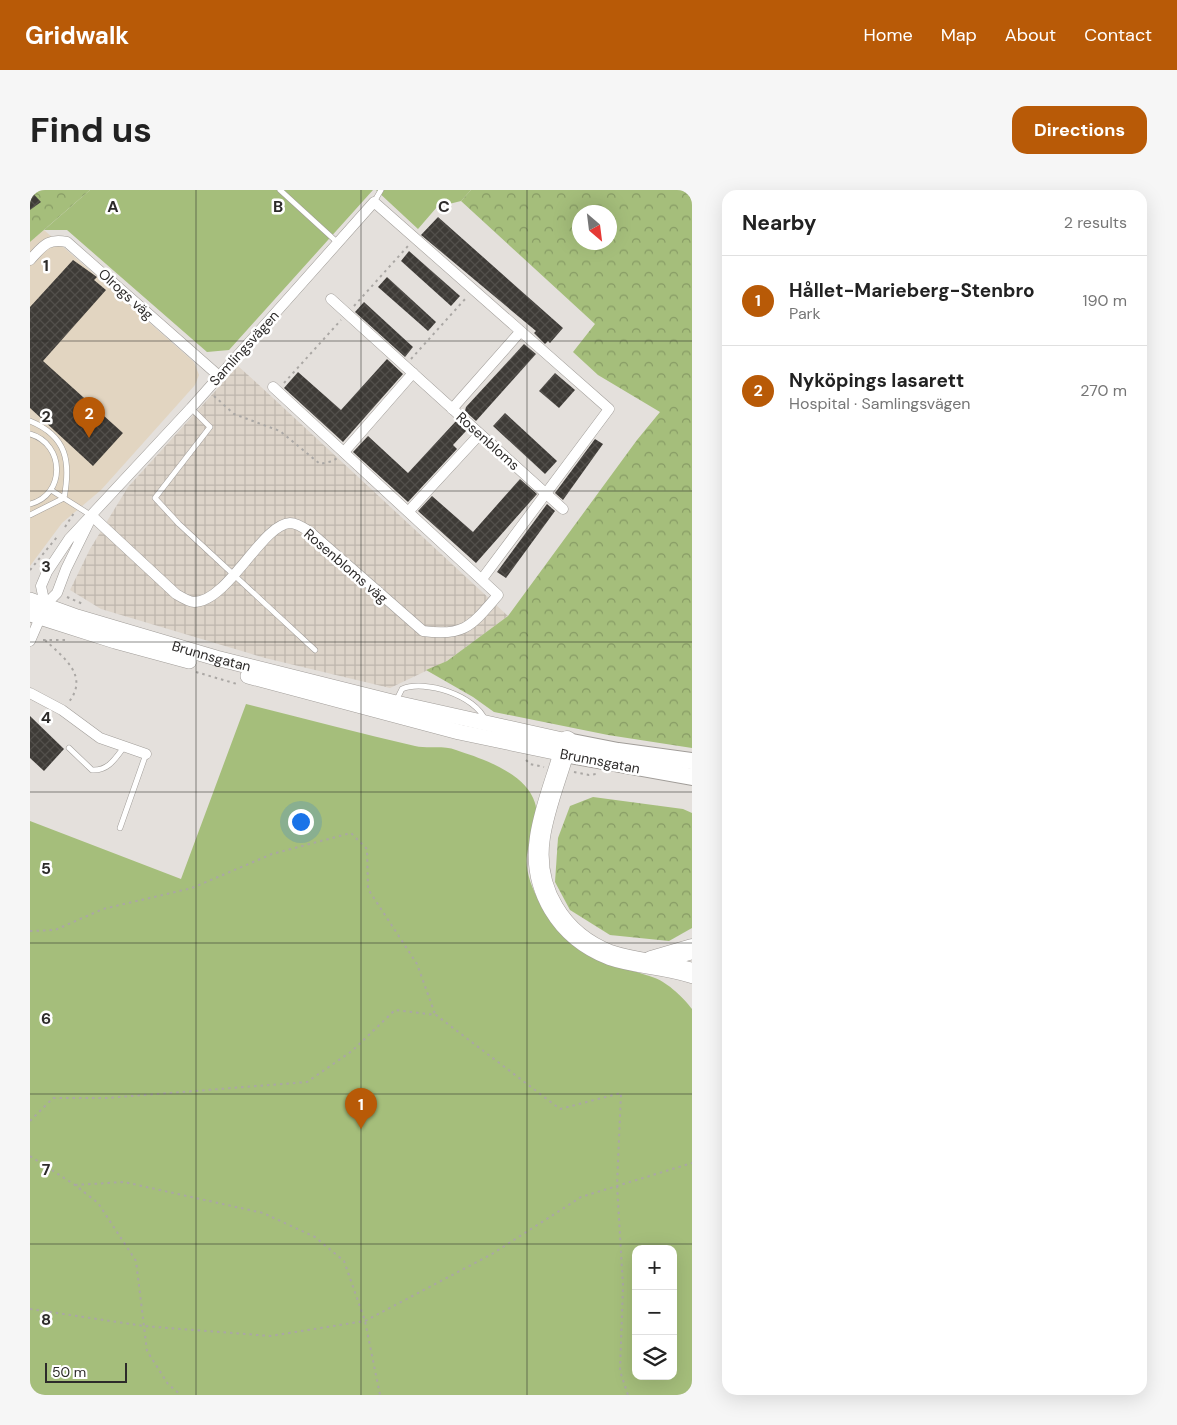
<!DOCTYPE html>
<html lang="en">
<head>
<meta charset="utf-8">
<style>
  :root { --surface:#fff; --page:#f6f6f6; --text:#222; --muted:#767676; --line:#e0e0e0; --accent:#b85a07 }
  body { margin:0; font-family:"DM Sans",sans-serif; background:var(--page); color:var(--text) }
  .controls { position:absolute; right:15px; bottom:15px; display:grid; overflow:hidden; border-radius:10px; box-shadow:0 5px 20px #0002 }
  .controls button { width:45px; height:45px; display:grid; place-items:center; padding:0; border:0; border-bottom:1px solid var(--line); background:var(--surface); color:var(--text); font:25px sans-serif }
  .compass { position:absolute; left:542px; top:15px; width:45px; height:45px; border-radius:50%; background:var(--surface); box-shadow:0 5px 20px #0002; rotate:152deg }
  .scale { position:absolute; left:15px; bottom:12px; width:82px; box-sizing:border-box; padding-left:5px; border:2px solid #2d2b2a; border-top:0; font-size:14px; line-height:18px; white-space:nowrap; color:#2d2b2a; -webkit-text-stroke:4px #fff; paint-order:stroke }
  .you { position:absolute; left:270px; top:631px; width:18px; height:18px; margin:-12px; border:4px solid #fff; border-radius:50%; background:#1a73e8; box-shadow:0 0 0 8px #1a73e833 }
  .badge { display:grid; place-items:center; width:32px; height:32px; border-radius:50%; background:var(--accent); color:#fff; font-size:16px; font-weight:700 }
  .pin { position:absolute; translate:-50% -41px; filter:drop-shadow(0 1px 2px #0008) }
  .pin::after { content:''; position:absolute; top:26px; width:18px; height:15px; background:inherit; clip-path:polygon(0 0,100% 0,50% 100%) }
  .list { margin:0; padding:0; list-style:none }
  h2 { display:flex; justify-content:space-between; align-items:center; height:65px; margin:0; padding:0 20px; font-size:21px }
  h2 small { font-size:16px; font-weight:400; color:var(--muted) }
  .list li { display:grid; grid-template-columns:32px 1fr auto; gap:15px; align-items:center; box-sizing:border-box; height:90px; padding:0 20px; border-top:1px solid var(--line) }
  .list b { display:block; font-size:19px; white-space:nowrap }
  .list p { margin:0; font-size:16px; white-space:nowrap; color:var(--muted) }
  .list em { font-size:16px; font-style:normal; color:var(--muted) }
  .icon { flex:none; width:28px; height:28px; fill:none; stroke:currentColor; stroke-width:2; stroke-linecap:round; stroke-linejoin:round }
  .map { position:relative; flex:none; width:662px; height:1205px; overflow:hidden; border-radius:15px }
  header { display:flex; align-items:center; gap:30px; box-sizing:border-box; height:70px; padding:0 25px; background:var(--accent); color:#fff }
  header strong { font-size:24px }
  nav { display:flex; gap:28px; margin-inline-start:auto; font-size:18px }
  .intro { display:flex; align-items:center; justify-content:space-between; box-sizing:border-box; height:120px; padding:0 30px }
  h1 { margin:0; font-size:35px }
  .button { padding:12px 22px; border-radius:15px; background:var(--accent); color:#fff; font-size:18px; font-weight:700 }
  main { display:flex; gap:30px; padding:0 30px }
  aside { flex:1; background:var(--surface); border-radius:15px; box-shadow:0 5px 20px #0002 }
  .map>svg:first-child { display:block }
  .industrial { fill:url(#industrial-grid) }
  .medical { fill:#e2d5c1 }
  .forest { fill:url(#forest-crowns); fill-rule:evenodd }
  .park { fill:#a5be7b; fill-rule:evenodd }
  .building { fill:url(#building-cross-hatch) }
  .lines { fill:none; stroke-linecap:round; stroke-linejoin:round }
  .service-casing { stroke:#a19d99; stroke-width:6 }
  .minor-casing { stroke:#a19d99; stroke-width:11 }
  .secondary-casing { stroke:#a19d99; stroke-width:16 }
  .primary-casing { stroke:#a19d99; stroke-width:18 }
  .motorway-casing { stroke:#a19d99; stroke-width:21 }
  .path { stroke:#aaa7a4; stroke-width:2; stroke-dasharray:2.5 4; stroke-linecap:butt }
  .service { stroke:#fff; stroke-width:5 }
  .minor { stroke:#fff; stroke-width:10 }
  .secondary { stroke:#fff; stroke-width:15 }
  .primary { stroke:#fff; stroke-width:16 }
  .motorway { stroke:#fff; stroke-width:20 }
  .grid { fill:none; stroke:#2d2b2a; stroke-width:1; stroke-opacity:0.55 }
  .labels { text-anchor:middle; stroke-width:5; stroke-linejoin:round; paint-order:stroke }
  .street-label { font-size:14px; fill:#2d2b2a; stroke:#fff }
  .grid-label { font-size:16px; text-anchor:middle; font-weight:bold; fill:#2d2b2a; stroke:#fff; stroke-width:5; stroke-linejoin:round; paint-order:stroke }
</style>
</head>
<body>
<header>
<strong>Gridwalk</strong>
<nav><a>Home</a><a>Map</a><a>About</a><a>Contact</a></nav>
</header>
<div class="intro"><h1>Find us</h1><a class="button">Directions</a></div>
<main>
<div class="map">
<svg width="662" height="1205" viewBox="0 0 662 1205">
  <defs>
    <pattern id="industrial-grid" width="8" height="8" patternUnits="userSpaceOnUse" patternTransform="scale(1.25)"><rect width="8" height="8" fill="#ddd4c9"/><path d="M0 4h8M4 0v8" fill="none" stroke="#beb6ad"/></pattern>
    <pattern id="forest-crowns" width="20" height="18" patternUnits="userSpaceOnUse" patternTransform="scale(1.25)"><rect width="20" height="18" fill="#a5be7b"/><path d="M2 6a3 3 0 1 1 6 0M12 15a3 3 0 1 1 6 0" fill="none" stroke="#879b65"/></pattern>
    <pattern id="building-cross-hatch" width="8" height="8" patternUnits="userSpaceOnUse" patternTransform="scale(1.25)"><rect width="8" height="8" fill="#3e3b37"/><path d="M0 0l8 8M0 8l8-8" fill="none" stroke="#524f4b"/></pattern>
  </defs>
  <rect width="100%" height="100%" fill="#e4e0dc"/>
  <polygon class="industrial" points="208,176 229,195 478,426 417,471 360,498 235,468 71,419 40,400 60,359 98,297"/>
  <polygon class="medical" points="14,40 164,172 169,185 165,195 71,300 32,333 0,376 0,52"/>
  <g class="forest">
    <polygon points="0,0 60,0 0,52"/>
    <path d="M441 0H662V558L578 545 464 522 443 507 396 480 417 471 478 426 607 250 630 222 568 185 543 162 565 134 431 11ZM550 22H580V52H550Z"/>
    <polygon points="563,607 653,619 662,623 662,738 639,751 580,745 540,720 525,692 528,648 540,616"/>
  </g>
  <g class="park">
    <polygon points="60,0 343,0 199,160 177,162 37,40 14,40"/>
    <polygon points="346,0 441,0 431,11 407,17 388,39"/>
    <path d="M216 514C273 528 329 543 385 556 398 559 414 555 426 560 453 569 496 583 505 613 510 629 499 649 497 665 493 692 518 729 536 748 557 773 596 777 625 788 638 793 654 808 662 819V1205H0V631L151 689ZM606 1059H643V1186H606Z"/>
  </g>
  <g class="building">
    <polygon points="0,0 11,12 0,20"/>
    <polygon points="408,27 533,138 520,153 518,151 515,154 504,143 506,141 391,45"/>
    <polygon points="379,61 430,106 421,116 371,71"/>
    <polygon points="43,70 67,87 64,90 76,100 13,171 93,243 63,276 0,218 0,117"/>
    <polygon points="357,87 406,132 398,141 348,97"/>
    <polygon points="334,112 383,157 375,167 325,122"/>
    <polygon points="494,154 506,164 446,231 435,221 436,217"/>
    <polygon points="357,169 373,184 313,252 254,198 268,182 311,220"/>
    <polygon points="525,183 545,200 529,218 509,201"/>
    <polygon points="475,223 527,271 515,284 463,236"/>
    <polygon points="426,231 436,241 423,255 427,259 378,312 323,262 338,246 378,283"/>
    <polygon points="565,249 573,254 533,310 525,303"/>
    <polygon points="490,289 507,304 446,373 388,321 402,306 443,342"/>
    <polygon points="517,314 525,321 476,388 467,382"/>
    <polygon points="0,526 34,559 14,581 0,568"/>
  </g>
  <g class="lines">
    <defs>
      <g id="service">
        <polyline points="250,0 308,53"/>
        <polyline points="344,12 351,0"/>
        <polyline points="161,218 180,237 125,308 149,334 285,460"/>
        <path d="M0 231C37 246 41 272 34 308L0 325"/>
        <path d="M0 244C35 254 36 305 0 314"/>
        <polyline points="21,300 62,326"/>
        <path d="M366 511 372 499C395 489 446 506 455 530"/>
        <path d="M39 558 62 580C78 581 85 569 94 557"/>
        <polyline points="90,638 116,564"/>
      </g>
      <g id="minor">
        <path d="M0 70C13 56 17 48 37 52L189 186"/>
        <polyline points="301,109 533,319"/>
        <polyline points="422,219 490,142"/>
        <polyline points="314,262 383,183"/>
        <polyline points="379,321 449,245"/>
        <polyline points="62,326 36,379 27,403 15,415 11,396 17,382 39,349 161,218 344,12 579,219 452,389"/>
        <path d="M62 326 146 404C151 407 159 412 164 412 198 412 232 334 260 333 267 333 274 338 280 342L393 441C435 447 442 435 468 405L243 197"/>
        <polyline points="0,451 10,428"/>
        <polyline points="0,503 32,520 70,548 116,564"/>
      </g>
      <g id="secondary">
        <path id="s1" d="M0 410 47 427 186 468 366 513 537 551"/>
        <polyline points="0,424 85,451 159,471"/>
        <polyline points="218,486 429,542 534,564"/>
      </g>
      <g id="primary">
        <polyline points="537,551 588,561 662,571"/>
        <polyline points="534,564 662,587"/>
      </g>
      <g id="motorway">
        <path d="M537 551C529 583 515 614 510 647 502 699 531 746 580 765 606 774 635 774 662 783"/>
        <polyline points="621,771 662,759"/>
      </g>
    </defs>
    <use href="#service" class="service-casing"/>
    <use href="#minor" class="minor-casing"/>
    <use href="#secondary" class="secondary-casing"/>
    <use href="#primary" class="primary-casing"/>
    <use href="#motorway" class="motorway-casing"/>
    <g class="path">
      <polyline points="324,116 378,56"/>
      <polyline points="381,169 436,108"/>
      <polyline points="254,193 311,130"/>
      <polyline points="184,206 204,224 250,241 290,274 303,271 307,268"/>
      <polyline points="35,337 44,323"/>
      <polyline points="0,380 27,347"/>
      <polyline points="37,407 53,414"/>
      <polyline points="13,450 36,450"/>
      <path d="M15 450C34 468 60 486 38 513"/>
      <polyline points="166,482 207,494"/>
      <polyline points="496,570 500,574 514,577"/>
      <polyline points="544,582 559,585 566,584"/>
      <polyline points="0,741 25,740 73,719 162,698 242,664 321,643 337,659 338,699 387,774 405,824"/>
      <polyline points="0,931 23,908 77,908 277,892 322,861 365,820 406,825 530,919 591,903 587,995 593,1096 590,1181 598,1205"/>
      <polyline points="0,966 45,995 68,1013 106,1071 117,1161 138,1194 151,1205"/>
      <polyline points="45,995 94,992 233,1023 285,1047 314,1071 335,1131 350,1205"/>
      <polyline points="0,1119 114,1136 240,1146 335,1131 462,1064 551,1007 662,973"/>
    </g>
    <use href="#service" class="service"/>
    <use href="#minor" class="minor"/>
    <use href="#secondary" class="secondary"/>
    <use href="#primary" class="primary"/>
    <use href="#motorway" class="motorway"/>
  </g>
  <path class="grid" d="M166 0V1205M331 0V1205M497 0V1205M0 151H662M0 301H662M0 452H662M0 602H662M0 753H662M0 904H662M0 1054H662"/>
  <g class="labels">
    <g class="street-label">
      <text transform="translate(96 104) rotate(42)" y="5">Olrogs väg</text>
      <text transform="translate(214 158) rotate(-48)" y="5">Samlingsvägen</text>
      <text transform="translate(458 251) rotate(42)" y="5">Rosenbloms</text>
      <text transform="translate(316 376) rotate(41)" y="5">Rosenbloms väg</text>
      <text dy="5" stroke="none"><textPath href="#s1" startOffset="190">Brunnsgatan</textPath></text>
      <text transform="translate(570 571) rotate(11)" y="5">Brunnsgatan</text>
    </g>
  </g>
  <g class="grid-label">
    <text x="83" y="22">A</text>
    <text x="248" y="22">B</text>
    <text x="414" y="22">C</text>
    <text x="16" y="81">1</text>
    <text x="16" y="232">2</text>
    <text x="16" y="382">3</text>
    <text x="16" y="533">4</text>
    <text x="16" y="684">5</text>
    <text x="16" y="834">6</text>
    <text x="16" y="985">7</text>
    <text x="16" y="1135">8</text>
  </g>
</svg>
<div class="controls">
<button>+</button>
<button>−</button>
<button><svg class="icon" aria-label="layers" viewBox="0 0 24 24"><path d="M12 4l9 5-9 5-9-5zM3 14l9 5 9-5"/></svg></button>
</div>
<svg class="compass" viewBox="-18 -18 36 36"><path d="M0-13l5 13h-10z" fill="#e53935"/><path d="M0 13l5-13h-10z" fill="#767676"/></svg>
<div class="scale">50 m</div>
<div class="you"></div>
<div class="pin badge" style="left:331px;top:939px">1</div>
<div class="pin badge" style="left:59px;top:248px">2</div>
</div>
<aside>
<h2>Nearby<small>2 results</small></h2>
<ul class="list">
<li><span class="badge">1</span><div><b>Hållet-Marieberg-Stenbro</b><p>Park</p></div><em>190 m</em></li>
<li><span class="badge">2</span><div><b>Nyköpings lasarett</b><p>Hospital · Samlingsvägen</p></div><em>270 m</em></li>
</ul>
</aside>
</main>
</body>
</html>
